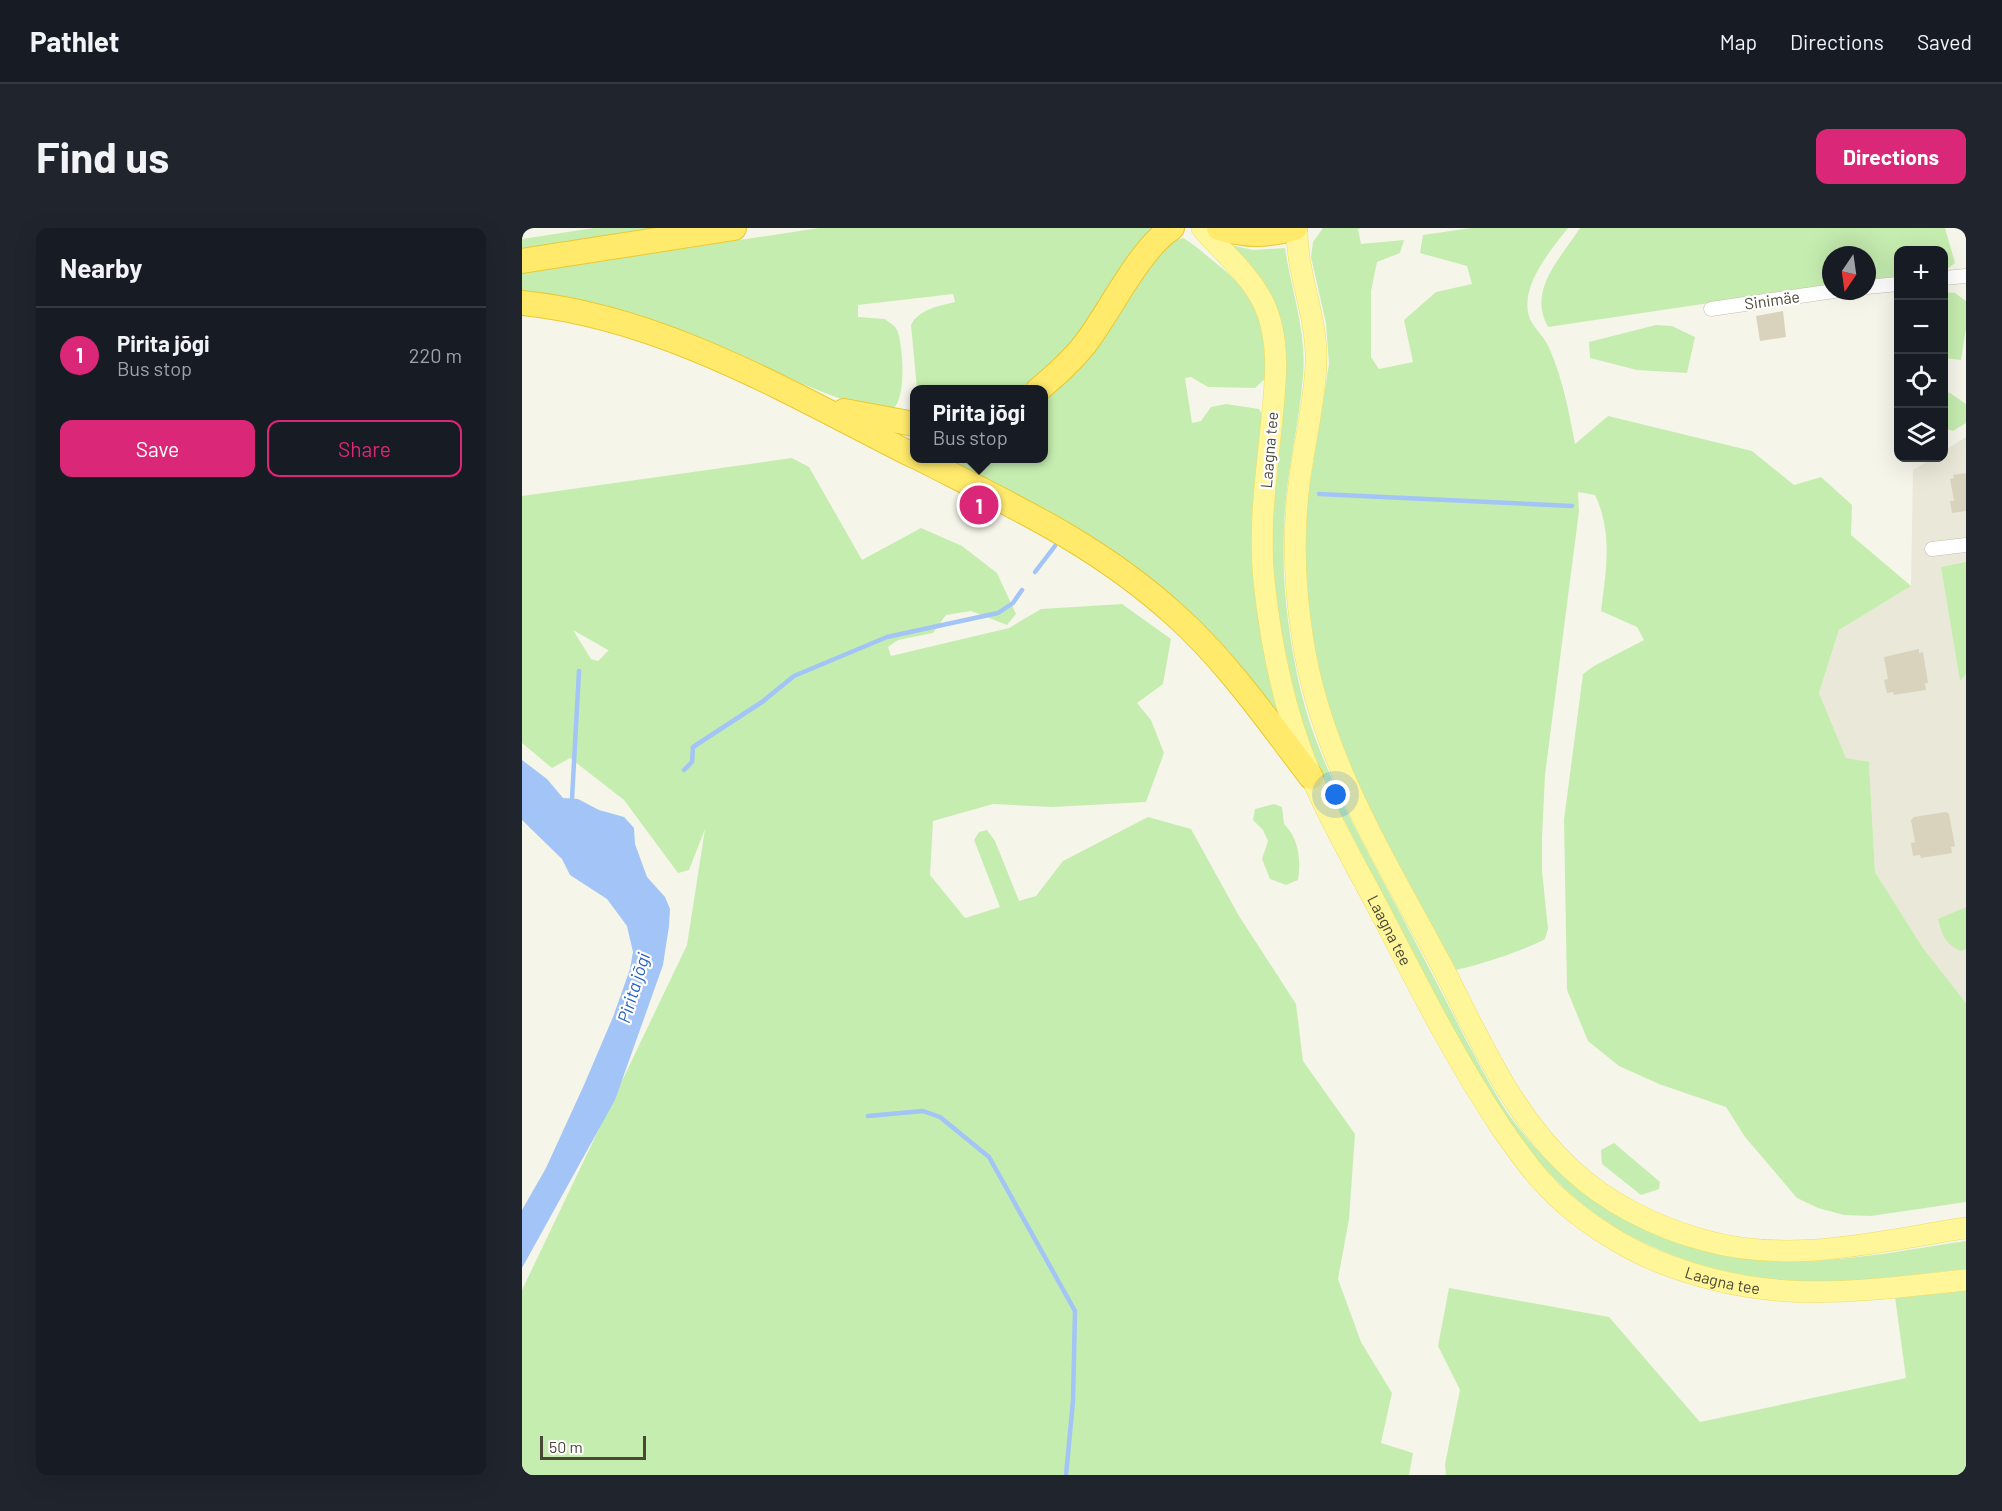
<!DOCTYPE html>
<html lang="en">
<head>
<meta charset="utf-8">
<style>
  :root { --surface:#171b24; --page:#20242c; --text:#f1f3f6; --muted:#9ea1a6; --line:#363941; --accent:#db2777 }
  body { margin:0; font-family:Barlow,sans-serif; background:var(--page); color:var(--text) }
  .controls { position:absolute; right:18px; top:18px; display:grid; overflow:hidden; border-radius:12px; box-shadow:0 6px 24px #0002 }
  .controls button { width:54px; height:54px; display:grid; place-items:center; padding:0; border:0; border-bottom:2px solid var(--line); background:var(--surface); color:var(--text); font:30px sans-serif }
  .compass { position:absolute; left:1300px; top:18px; width:54px; height:54px; border-radius:50%; background:var(--surface); box-shadow:0 6px 24px #0002; rotate:193deg }
  .scale { position:absolute; left:18px; bottom:15px; width:106px; box-sizing:border-box; padding-left:6px; border:3px solid #4b4737; border-top:0; font-size:16px; line-height:21px; white-space:nowrap; color:#4b4737; -webkit-text-stroke:4px #fff; paint-order:stroke }
  .you { position:absolute; left:814px; top:567px; width:21px; height:21px; margin:-15px; border:4px solid #fff; border-radius:50%; background:#1a73e8; box-shadow:0 0 0 9px #1a73e833 }
  .badge { display:grid; place-items:center; width:39px; height:39px; border-radius:50%; background:var(--accent); color:#fff; font-size:20px; font-weight:700 }
  .pin { position:absolute; translate:-50% -50%; border:3px solid #fff; box-shadow:0 2px 6px #0006 }
  .popup { position:absolute; left:388px; top:157px; width:138px; height:78px; box-sizing:border-box; display:grid; place-content:center; border-radius:12px; background:var(--surface); filter:drop-shadow(0 2px 4px #0005); font-size:20px; white-space:nowrap; color:var(--muted) }
  .popup b { font-size:22px; color:var(--text) }
  .popup::after { content:''; position:absolute; left:50%; top:100%; margin-left:-12px; border:12px solid transparent; border-top-color:var(--surface) }
  .list { margin:0; padding:0; list-style:none }
  h2 { display:flex; justify-content:space-between; align-items:center; height:78px; margin:0; padding:0 24px; font-size:26px }
  h2 small { font-size:20px; font-weight:400; color:var(--muted) }
  .list li { display:grid; grid-template-columns:39px 1fr auto; gap:18px; align-items:center; box-sizing:border-box; height:96px; padding:0 24px; border-top:2px solid var(--line) }
  .list b { display:block; font-size:22px; white-space:nowrap }
  .list p { margin:0; font-size:20px; white-space:nowrap; color:var(--muted) }
  .list em { font-size:20px; font-style:normal; color:var(--muted) }
  .actions { display:flex; gap:12px; padding:18px 24px }
  .actions a { flex:1; padding:14px 0; border:2px solid var(--accent); border-radius:12px; text-align:center; font-size:21px; color:var(--accent) }
  .actions .main { background:var(--accent); color:#fff }
  .icon { flex:none; width:33px; height:33px; fill:none; stroke:currentColor; stroke-width:2; stroke-linecap:round; stroke-linejoin:round }
  .map { position:relative; flex:none; width:1444px; height:1247px; overflow:hidden; border-radius:12px }
  header { display:flex; align-items:center; gap:36px; box-sizing:border-box; height:84px; padding:0 30px; background:var(--surface); border-bottom:2px solid var(--line) }
  header strong { font-size:28px }
  nav { display:flex; gap:33px; margin-inline-start:auto; font-size:21px }
  .intro { display:flex; align-items:center; justify-content:space-between; box-sizing:border-box; height:144px; padding:0 36px }
  h1 { margin:0; font-size:42px }
  .button { padding:15px 27px; border-radius:12px; background:var(--accent); color:#fff; font-size:21px; font-weight:700 }
  main { display:flex; gap:36px; padding:0 36px }
  aside { flex:1; background:var(--surface); border-radius:12px; box-shadow:0 6px 24px #0002 }
  .map>svg:first-child { display:block }
  .residential { fill:#eae8d8 }
  .green { fill:#c6edb0; fill-rule:evenodd }
  .water { fill:#a3c4f6 }
  .lines { fill:none; stroke-linecap:round; stroke-linejoin:round }
  .stream { stroke:#a3c4f6; stroke-width:4.5 }
  .building { fill:#d9d3be }
  .street-casing { stroke:#c3bfab; stroke-width:15 }
  .primary-casing { stroke:#eede60; stroke-width:22 }
  .highway-casing { stroke:#eac930; stroke-width:26 }
  .street { stroke:#fff; stroke-width:14 }
  .primary { stroke:#fff69a; stroke-width:21 }
  .highway { stroke:#ffea6c; stroke-width:24 }
  .labels { text-anchor:middle; stroke-width:4.5; stroke-linejoin:round; paint-order:stroke }
  .street-label { font-size:16px; fill:#4b4737; stroke:#fff }
  .water-label { font-size:18px; font-style:italic; fill:#2662c1; stroke:#fff }
</style>
</head>
<body>
<header>
<strong>Pathlet</strong>
<nav><a>Map</a><a>Directions</a><a>Saved</a></nav>
</header>
<div class="intro"><h1>Find us</h1><a class="button">Directions</a></div>
<main>
<aside>
<h2>Nearby<small></small></h2>
<ul class="list">
<li><span class="badge">1</span><div><b>Pirita jõgi</b><p>Bus stop</p></div><em>220 m</em></li>
</ul>
<div class="actions"><a class="main">Save</a><a>Share</a></div>
</aside>
<div class="map">
<svg width="1444" height="1247" viewBox="0 0 1444 1247">
  <rect width="100%" height="100%" fill="#f6f5ea"/>
  <polygon class="residential" points="1444,209 1444,775 1401,720 1353,644 1347,535 1324,530 1297,465 1317,402 1389,358 1391,242 1411,230 1422,230 1422,223"/>
  <g class="green">
    <polygon points="72,0 151,0 0,23 0,11"/>
    <path d="M297 0H636C604 44 545 140 495 161 483 165 413 161 395 161L389 97C397 81 417 78 433 74L431 66 336 77V89L363 91C368 95 374 98 376 104 381 122 384 164 373 179 323 184 246 137 198 118 133 93 69 72 0 63V45Z"/>
    <path d="M801 0H839L836 1 839 16 882 12 878 25 855 34 849 63V129L857 141 891 134 882 92 914 64 950 56 945 38 898 25 901 7 949 0H1046C1028 23 996 60 1008 91 1013 102 1024 110 1028 122 1041 152 1047 184 1053 216L1086 188 1230 223 1272 257 1299 249 1330 277 1329 307 1389 358 1317 402 1297 465 1324 530 1347 534 1353 644 1401 720 1444 775V974L1349 988 1322 987 1296 980 1275 970 1223 909 1204 879 1137 856 1097 838 1066 813 1045 762 1042 592 1061 446 1072 438 1122 412 1115 399 1079 383C1084 342 1091 305 1073 267L1056 264 1057 283 1023 547 1020 610V643L1026 701 1023 711C1005 721 953 739 932 742L855 599 814 506 798 453 788 399 783 343 785 273 807 136 804 95 789 29 791 14Z"/>
    <path d="M1058 0H1423L1433 35 1422 43V22H1376V49L1345 53V27H1309V57L1026 99C1005 62 1039 30 1058 0Z"/>
    <path d="M661 10C674 17 683 27 695 36 736 68 744 99 745 149L733 160 686 159 669 149 663 150 670 195 679 193 689 179 704 176 737 181 741 189 732 280 765 503 699 420 416 231 522 230V165L638 23 651 13Z"/>
    <path d="M700 15 731 22 763 20C769 62 785 104 781 147 778 192 766 237 763 282 761 313 761 345 764 375 769 422 778 471 795 515 820 580 855 641 887 702 906 738 925 774 943 810 958 837 972 866 990 891 1059 985 1164 1036 1280 1033 1335 1032 1390 1021 1444 1013V1041C1393 1046 1341 1054 1290 1054 1201 1052 1106 1022 1041 959 1008 927 982 891 957 852L808 565 788 522 761 433 746 319 760 102 754 78 739 57Z"/>
    <polygon points="1422,64 1433,65 1444,73 1444,100 1439,132 1423,130 1422,127"/>
    <polygon points="1134,97 1150,98 1173,109 1165,145 1115,142 1068,130 1067,114"/>
    <polygon points="1422,164 1428,165 1444,176 1444,195 1431,203 1422,200"/>
    <path d="M270 230 287 239 340 332 399 300 440 318 475 345 494 386 485 397 449 383 424 387 411 405 376 412 366 419 369 428 487 400 519 381 600 376 649 411 641 456 615 475 629 492 642 525 624 574 530 579 471 576 411 593 408 647 443 690 478 679 452 612 457 604 465 602 473 613 497 673 514 668 541 633 626 589 669 601 717 688 774 776 781 833 833 906 827 991 816 1051 839 1114 870 1165 859 1215 891 1225 887 1247H0V1062L165 717 183 601 167 642 156 645 102 572 48 530 30 540 0 515V268ZM51 402 86 422H87L76 433 69 431Z"/>
    <polygon points="1444,334 1444,446 1438,453 1419,339"/>
    <path d="M752 576 760 579 762 596C777 610 779 633 776 652L764 657 748 651 740 631 746 613 741 602 731 592 733 581Z"/>
    <path d="M1444 679V721L1439 723C1423 716 1420 707 1416 691Z"/>
    <polygon points="1092,915 1138,954 1137,961 1119,967 1080,936 1079,922"/>
    <polygon points="927,1060 1087,1089 1178,1194 1384,1150 1373,1069 1444,1061 1444,1247 924,1247 923,1236 938,1162 916,1118"/>
  </g>
  <polygon class="water" points="0,532 25,551 41,570 56,571 77,582 102,589 112,600 113,616 125,649 143,669 148,681 147,698 141,737 93,872 0,1040 0,982 24,940 62,857 91,789 108,741 111,724 105,698 85,671 48,647 40,631 0,592"/>
  <g class="lines">
    <g class="stream">
      <polyline points="797,266 1050,278"/>
      <polyline points="513,344 533,318"/>
      <polyline points="162,542 170,534 171,519 240,474 272,448 365,409 476,385 491,375 500,362"/>
      <polyline points="50,571 57,443"/>
      <polyline points="346,888 401,883 418,889 467,929 553,1083 551,1173 544,1247"/>
    </g>
  </g>
  <g class="building">
    <polygon points="1261,83 1264,109 1238,113 1234,88"/>
    <polygon points="1444,245 1444,283 1430,285 1428,273 1432,273 1428,251 1432,250 1431,247"/>
    <polygon points="1397,421 1397,425 1401,424 1406,455 1403,455 1404,462 1372,467 1371,464 1365,465 1362,452 1366,451 1362,429"/>
    <polygon points="1424,584 1427,586 1433,618 1429,619 1430,625 1399,630 1398,627 1391,628 1389,615 1393,614 1389,592 1392,589"/>
  </g>
  <g class="lines">
    <defs>
      <g id="street">
        <polyline points="1422,50 1444,48"/>
        <polyline points="1345,59 1376,56"/>
        <polyline points="1189,81 1312,63"/>
        <polyline points="1410,321 1444,317"/>
      </g>
      <g id="primary">
        <path id="s1" d="M680 0C701 24 728 47 742 76 761 117 752 166 748 210 743 257 737 305 742 353 749 419 764 489 790 550 810 598 838 644 862 691 899 763 935 834 980 901 999 928 1018 955 1043 976 1068 998 1102 1019 1132 1032 1245 1078 1328 1064 1444 1052"/>
        <path d="M775 0C774 46 796 89 794 135 793 173 783 211 778 249 770 305 772 357 781 413 799 530 864 633 919 736 956 807 988 885 1049 941 1085 975 1134 999 1181 1012 1268 1037 1357 1013 1444 1000"/>
      </g>
      <g id="highway">
        <path d="M697 0C724 8 745 8 773 0"/>
        <polyline points="0,33 212,0"/>
        <path d="M0 75C141 89 269 166 392 228"/>
        <path d="M516 162C533 148 549 134 563 116 588 84 617 21 650 0"/>
        <polyline points="322,183 392,196"/>
        <path d="M397 230C489 277 575 316 652 386 705 433 746 493 789 549"/>
      </g>
    </defs>
    <use href="#street" class="street-casing"/>
    <use href="#primary" class="primary-casing"/>
    <use href="#highway" class="highway-casing"/>
    <use href="#street" class="street"/>
    <use href="#primary" class="primary"/>
    <use href="#highway" class="highway"/>
  </g>
  <g class="labels">
    <g class="street-label">
      <text transform="translate(1250 72) rotate(-8)" y="6">Sinimäe</text>
      <text transform="translate(747 222) rotate(-85)" y="6">Laagna tee</text>
      <text dy="6" stroke="none"><textPath href="#s1" startOffset="752">Laagna tee</textPath></text>
      <text dy="6" stroke="none"><textPath href="#s1" startOffset="1256">Laagna tee</textPath></text>
    </g>
    <g class="water-label">
      <text transform="translate(112 760) rotate(-73)" y="6">Pirita jõgi</text>
    </g>
  </g>
</svg>
<div class="controls">
<button>+</button>
<button>−</button>
<button><svg class="icon" aria-label="locate" viewBox="0 0 24 24"><circle cx="12" cy="12" r="6"/><path d="M12 2v4M12 18v4M2 12h4M18 12h4"/></svg></button>
<button><svg class="icon" aria-label="layers" viewBox="0 0 24 24"><path d="M12 4l9 5-9 5-9-5zM3 14l9 5 9-5"/></svg></button>
</div>
<svg class="compass" viewBox="-18 -18 36 36"><path d="M0-13l5 13h-10z" fill="#e53935"/><path d="M0 13l5-13h-10z" fill="#9ea1a6"/></svg>
<div class="scale">50 m</div>
<div class="you"></div>
<div class="pin badge" style="left:457px;top:277px">1</div>
<div class="popup"><b>Pirita jõgi</b>Bus stop</div>
</div>
</main>
</body>
</html>
